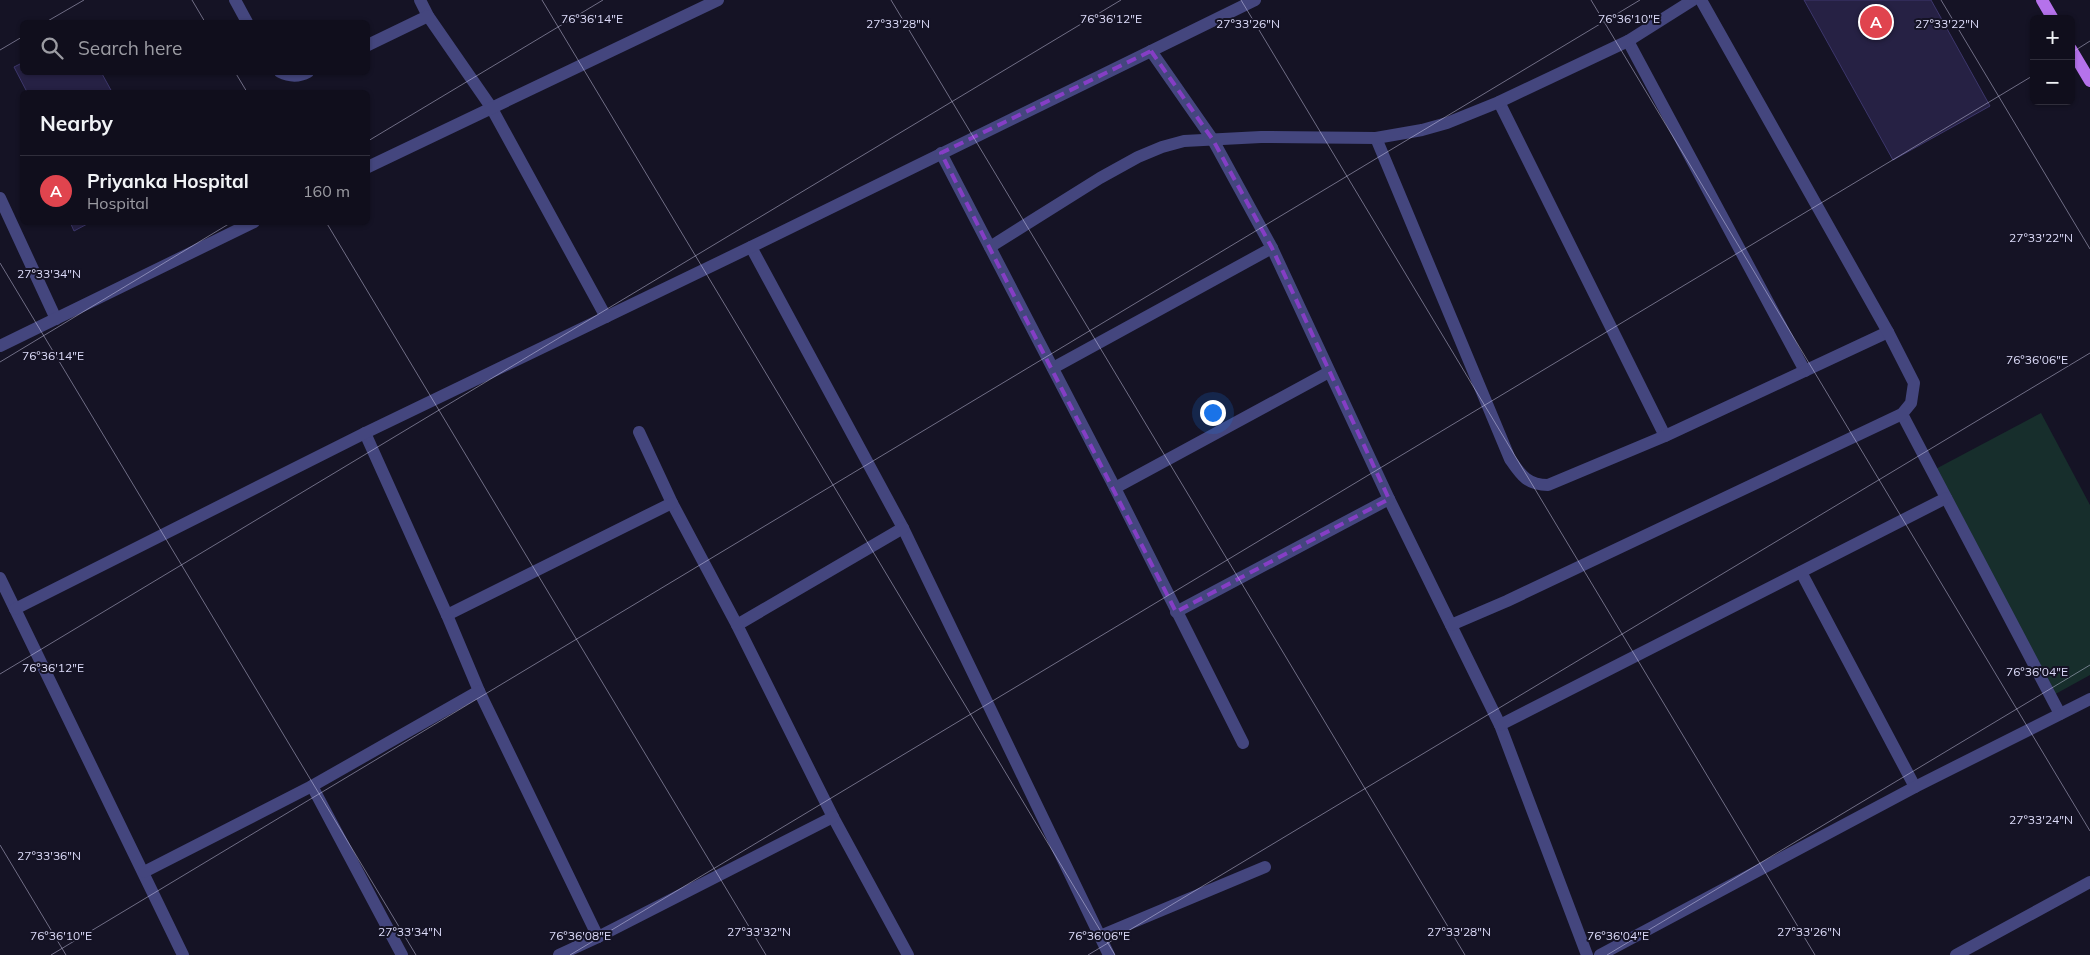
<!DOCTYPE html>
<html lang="en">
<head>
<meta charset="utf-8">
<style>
  :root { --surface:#100e1c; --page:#191725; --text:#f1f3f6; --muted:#9c9ca3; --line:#302e3b; --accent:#8c9099 }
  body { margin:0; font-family:Mulish,sans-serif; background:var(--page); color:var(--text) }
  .controls { position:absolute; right:15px; top:15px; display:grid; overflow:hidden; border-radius:8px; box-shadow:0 1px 4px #0004 }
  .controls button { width:45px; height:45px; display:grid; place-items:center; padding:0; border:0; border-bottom:1px solid var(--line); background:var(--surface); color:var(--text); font:25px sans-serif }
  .you { position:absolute; left:1212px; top:412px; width:18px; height:18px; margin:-12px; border:4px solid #fff; border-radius:50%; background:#1a73e8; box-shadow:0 0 0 8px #1a73e833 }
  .badge { display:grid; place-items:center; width:32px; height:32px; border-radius:50%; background:var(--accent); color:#fff; font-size:16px; font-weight:700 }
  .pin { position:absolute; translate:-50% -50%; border:2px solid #fff; box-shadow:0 1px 5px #0006 }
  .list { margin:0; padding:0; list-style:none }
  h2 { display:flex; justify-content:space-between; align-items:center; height:65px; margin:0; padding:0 20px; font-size:21px }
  h2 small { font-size:16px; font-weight:400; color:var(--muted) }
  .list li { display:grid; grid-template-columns:32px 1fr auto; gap:15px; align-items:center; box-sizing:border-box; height:70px; padding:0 20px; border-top:1px solid var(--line) }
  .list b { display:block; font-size:19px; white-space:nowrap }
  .list p { margin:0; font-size:16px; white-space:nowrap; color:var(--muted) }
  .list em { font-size:16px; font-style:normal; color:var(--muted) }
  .icon { flex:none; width:28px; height:28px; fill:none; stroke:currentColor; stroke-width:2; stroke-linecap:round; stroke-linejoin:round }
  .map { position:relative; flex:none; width:2090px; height:955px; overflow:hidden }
  .search { position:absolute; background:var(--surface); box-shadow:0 1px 4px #0004; left:20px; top:20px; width:350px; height:55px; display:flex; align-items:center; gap:12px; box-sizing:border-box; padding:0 18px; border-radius:8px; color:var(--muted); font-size:19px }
  .panel { position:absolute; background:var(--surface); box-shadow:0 1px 4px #0004; left:20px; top:90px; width:350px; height:135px; border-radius:8px }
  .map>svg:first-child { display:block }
  .green { fill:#172e2c }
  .building { fill:#262144; stroke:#3d376c }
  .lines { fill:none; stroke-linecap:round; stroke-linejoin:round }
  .minor { stroke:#44467e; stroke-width:12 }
  .major { stroke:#b572eb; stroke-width:12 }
  .marked { fill:none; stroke:#853ec5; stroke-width:4; stroke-dasharray:10 6; stroke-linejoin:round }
  .ticks { fill:none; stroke:#dddcfa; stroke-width:1; stroke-opacity:0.45 }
  .ticks-label { font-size:12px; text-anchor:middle; fill:#dddcfa; stroke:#151325; stroke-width:4; stroke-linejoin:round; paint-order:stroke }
</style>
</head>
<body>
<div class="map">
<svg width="2090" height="955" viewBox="0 0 2090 955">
  <rect width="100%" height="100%" fill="#151325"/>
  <polygon class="green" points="2041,413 2090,505 2090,675 2050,697 1930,472"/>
  <g class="building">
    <polygon points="1804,0 1931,0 1990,106 1893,160"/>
    <polygon points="22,63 22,72 101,72 112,92 27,92 14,67"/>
    <polygon points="70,222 91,222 74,231"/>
  </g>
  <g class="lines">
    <g class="minor">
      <polyline points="235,0 247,22"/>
      <polyline points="420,0 428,16 491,107 606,317"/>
      <polyline points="1628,41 1805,371"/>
      <polyline points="368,45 428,16"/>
      <polyline points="1151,51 1213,140 1272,248 1389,499 1500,725 1587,955"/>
      <path d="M280 72C290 77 299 77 308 72"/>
      <polyline points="1499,102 1665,436"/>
      <path d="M1376 138 1510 459C1521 475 1527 485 1548 485L1665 436 1888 332"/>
      <polyline points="941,153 1115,488 1243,743"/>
      <polyline points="368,167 718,0"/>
      <polyline points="0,198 56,319"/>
      <polyline points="751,247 903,528 1109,955"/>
      <polyline points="990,247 1100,178 1138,157 1162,147 1184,141 1261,137 1376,138 1422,130 1447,123 1499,102 1628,41 1693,0"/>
      <polyline points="0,346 254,222"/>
      <polyline points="1053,368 1272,248"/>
      <polyline points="1902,414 2060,714"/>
      <polyline points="639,432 672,503 737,625 833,817 908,955"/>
      <polyline points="365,433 447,615 479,691 598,937 833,817"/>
      <polyline points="1115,488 1329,372"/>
      <polyline points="1801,572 1915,787"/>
      <polyline points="0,578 183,955"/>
      <polyline points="15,609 365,433 751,247 1255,0"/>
      <polyline points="1176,612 1389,499"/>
      <polyline points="447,615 672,503"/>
      <polyline points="737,625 903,528"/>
      <polyline points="1451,625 1507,601 1902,414 1911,403 1914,383 1888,332 1701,0"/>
      <polyline points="1500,725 1946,498"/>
      <polyline points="144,872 312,786"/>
      <polyline points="1100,936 1265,867"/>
      <polyline points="402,955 312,786 479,691"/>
      <polyline points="559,955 598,937"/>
      <polyline points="1600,955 1915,787 2090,699"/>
      <polyline points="1956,955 2090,882"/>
    </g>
    <g class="major">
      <polyline points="2042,0 2053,19"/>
      <polyline points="2071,49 2090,81"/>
    </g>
  </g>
  <path class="marked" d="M1151 51 1213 140 1272 248 1389 499 1176 612 941 153Z"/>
  <path class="ticks" d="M192 0 205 22M542 0 1115 955M891 0 1465 955M1241 0 1815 955M1591 0 2090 831M1941 0 2090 249M46 22 84 0M0 50 22 37M2071 53 2090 41M235 72 247 92M368 141 603 0M326 222 766 955M0 263 416 955M0 362 232 222M0 674 1121 0M0 845 66 955M51 955 1640 0M570 955 2034 75M1088 955 2090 353M1607 955 2090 665"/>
  <g class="ticks-label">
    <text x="1629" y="23">76°36'10"E</text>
    <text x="592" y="23">76°36'14"E</text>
    <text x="1111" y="23">76°36'12"E</text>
    <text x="898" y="28">27°33'28"N</text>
    <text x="1248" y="28">27°33'26"N</text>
    <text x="1947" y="28">27°33'22"N</text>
    <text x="2041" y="242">27°33'22"N</text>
    <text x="49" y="278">27°33'34"N</text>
    <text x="53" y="360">76°36'14"E</text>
    <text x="2037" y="364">76°36'06"E</text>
    <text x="53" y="672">76°36'12"E</text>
    <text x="2037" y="676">76°36'04"E</text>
    <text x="2041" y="824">27°33'24"N</text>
    <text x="49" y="860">27°33'36"N</text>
    <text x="410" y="936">27°33'34"N</text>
    <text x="759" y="936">27°33'32"N</text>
    <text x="1459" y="936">27°33'28"N</text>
    <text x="1809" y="936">27°33'26"N</text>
    <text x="61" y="940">76°36'10"E</text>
    <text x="580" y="940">76°36'08"E</text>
    <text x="1099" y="940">76°36'06"E</text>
    <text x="1618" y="940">76°36'04"E</text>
  </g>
</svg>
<div class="controls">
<button>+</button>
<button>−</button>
</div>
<div class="you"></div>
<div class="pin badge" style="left:1876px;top:22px;background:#e0444e">A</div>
<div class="search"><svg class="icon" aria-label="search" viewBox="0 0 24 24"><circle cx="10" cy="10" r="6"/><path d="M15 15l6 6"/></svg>Search here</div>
<section class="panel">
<h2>Nearby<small></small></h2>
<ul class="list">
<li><span class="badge" style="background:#e0444e">A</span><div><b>Priyanka Hospital</b><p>Hospital</p></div><em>160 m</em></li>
</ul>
</section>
</div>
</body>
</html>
